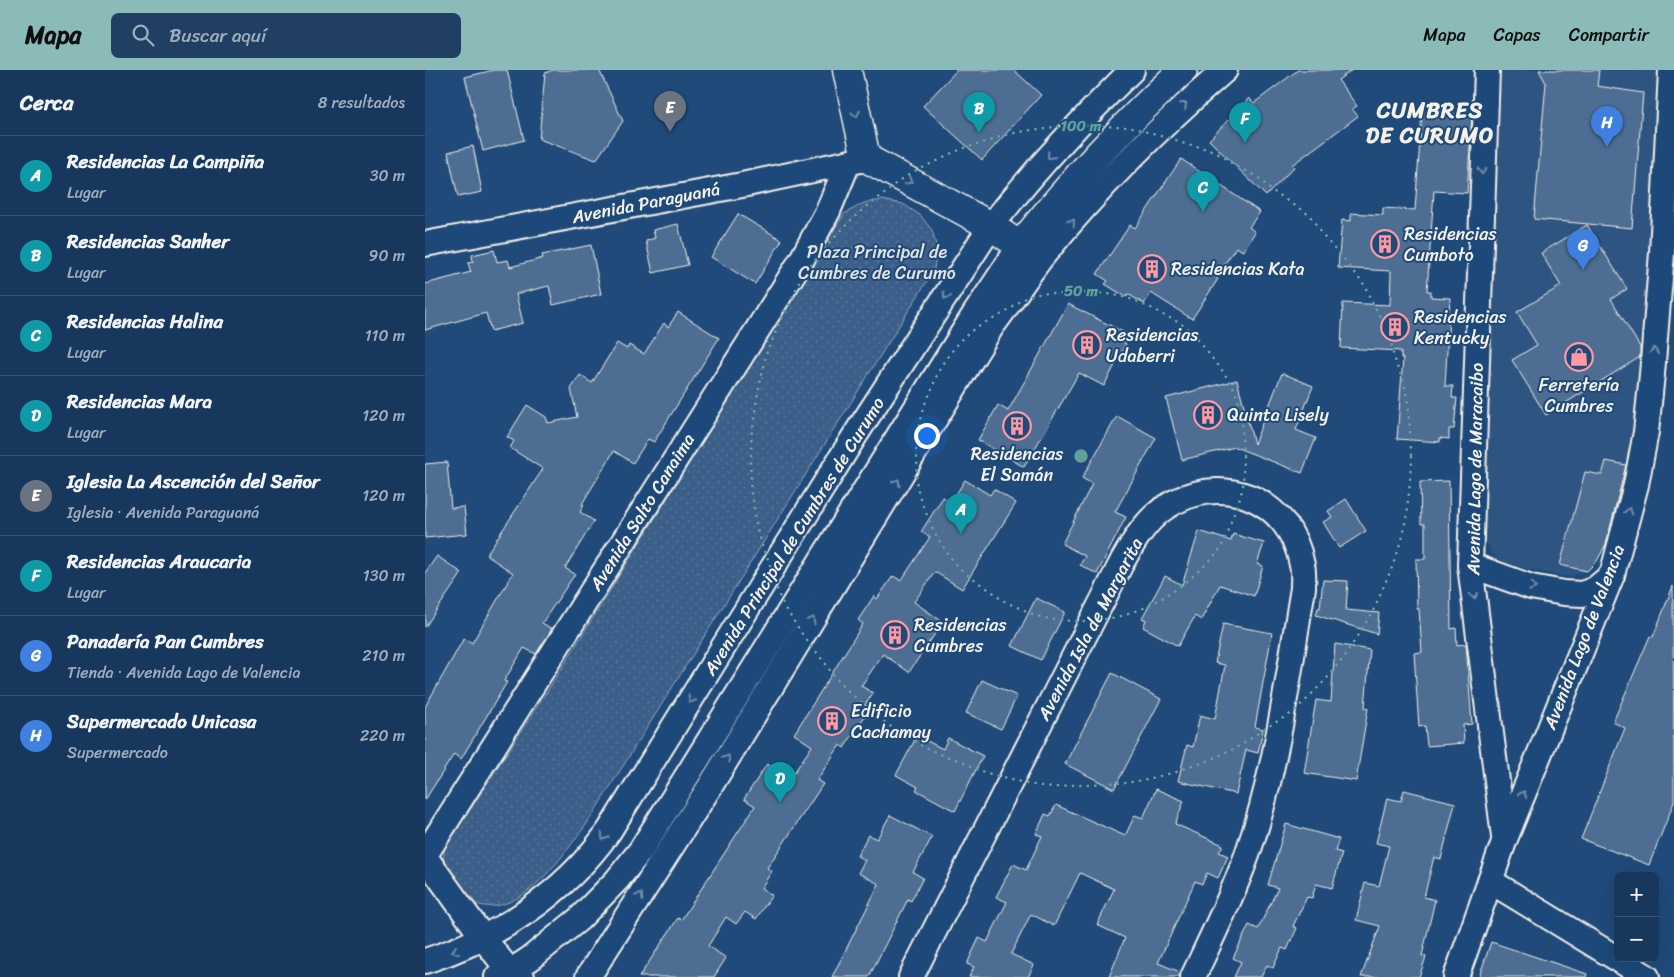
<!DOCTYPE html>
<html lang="es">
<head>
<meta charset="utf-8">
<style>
  :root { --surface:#17385c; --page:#203f62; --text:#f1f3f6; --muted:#9eacbb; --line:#365272; --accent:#8bbbb9 }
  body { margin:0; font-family:Sriracha,sans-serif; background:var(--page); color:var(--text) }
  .controls { position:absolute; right:15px; bottom:15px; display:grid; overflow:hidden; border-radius:8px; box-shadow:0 5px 20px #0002 }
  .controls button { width:45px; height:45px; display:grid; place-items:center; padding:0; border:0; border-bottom:1px solid var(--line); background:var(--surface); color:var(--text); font:25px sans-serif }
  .you { position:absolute; left:501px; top:365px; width:18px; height:18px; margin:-12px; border:4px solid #fff; border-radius:50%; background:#1a73e8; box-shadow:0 0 0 8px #1a73e833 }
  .badge { display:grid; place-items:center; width:32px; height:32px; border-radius:50%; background:var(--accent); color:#fff; font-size:16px; font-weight:700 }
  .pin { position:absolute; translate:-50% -41px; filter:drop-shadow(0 1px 2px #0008) }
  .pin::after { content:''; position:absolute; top:26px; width:18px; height:15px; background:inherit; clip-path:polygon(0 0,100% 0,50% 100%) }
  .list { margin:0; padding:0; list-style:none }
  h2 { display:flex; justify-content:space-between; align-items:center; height:65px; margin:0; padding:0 20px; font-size:21px }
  h2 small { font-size:16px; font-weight:400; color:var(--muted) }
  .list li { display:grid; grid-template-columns:32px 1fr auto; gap:15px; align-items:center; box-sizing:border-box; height:80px; padding:0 20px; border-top:1px solid var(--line) }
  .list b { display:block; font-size:19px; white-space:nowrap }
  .list p { margin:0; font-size:16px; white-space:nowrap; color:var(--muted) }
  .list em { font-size:16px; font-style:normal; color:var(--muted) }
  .icon { flex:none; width:28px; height:28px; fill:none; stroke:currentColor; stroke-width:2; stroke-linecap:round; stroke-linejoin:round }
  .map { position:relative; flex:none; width:1249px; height:907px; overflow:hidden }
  header { display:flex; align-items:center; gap:30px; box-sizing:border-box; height:70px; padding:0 25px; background:var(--accent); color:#111 }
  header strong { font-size:24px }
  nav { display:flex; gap:28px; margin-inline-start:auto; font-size:18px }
  .search { width:350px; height:45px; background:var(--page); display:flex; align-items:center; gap:12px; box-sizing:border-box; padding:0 18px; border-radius:8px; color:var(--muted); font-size:19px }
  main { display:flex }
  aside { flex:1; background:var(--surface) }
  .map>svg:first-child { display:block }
  .built { fill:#2d5581 }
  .green { fill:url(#green-dots); stroke:#97a8b8 }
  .building { fill:#4d6e92; stroke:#f4f1e8 }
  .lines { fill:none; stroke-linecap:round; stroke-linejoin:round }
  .minor-casing { stroke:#f4f1e8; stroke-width:28 }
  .secondary-casing { stroke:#f4f1e8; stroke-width:31 }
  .minor { stroke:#1f4a7a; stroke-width:24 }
  .secondary { stroke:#1f4a7a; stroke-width:28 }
  .oneway { stroke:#748da6 }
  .ring { fill:none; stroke:#5fa199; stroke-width:2.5; stroke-dasharray:2.5 5 }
  .labels { text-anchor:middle; stroke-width:4; stroke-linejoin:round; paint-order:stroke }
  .street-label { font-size:18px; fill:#f4f1e8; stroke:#1f4a7a }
  .poi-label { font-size:18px; fill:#f4f1e8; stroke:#1f4a7a; text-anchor:start }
  .park-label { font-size:18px; fill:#e1e2de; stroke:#1f4a7a }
  .district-label { font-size:22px; font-weight:bold; letter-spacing:1px; fill:#f4f1e8; stroke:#1f4a7a }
  .centre { fill:#5fa199; stroke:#1f4a7a; stroke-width:2.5 }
  .ring-label { font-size:15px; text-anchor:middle; font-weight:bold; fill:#5fa199; stroke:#1f4a7a; stroke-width:4; stroke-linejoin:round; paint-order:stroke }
</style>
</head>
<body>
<header>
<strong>Mapa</strong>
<div class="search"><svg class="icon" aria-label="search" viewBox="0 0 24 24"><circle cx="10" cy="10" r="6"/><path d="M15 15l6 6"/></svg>Buscar aquí</div>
<nav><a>Mapa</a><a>Capas</a><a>Compartir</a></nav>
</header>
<main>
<aside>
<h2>Cerca<small>8 resultados</small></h2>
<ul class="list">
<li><span class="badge" style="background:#0f9aa8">A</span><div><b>Residencias La Campiña</b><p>Lugar</p></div><em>30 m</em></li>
<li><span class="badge" style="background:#0f9aa8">B</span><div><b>Residencias Sanher</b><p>Lugar</p></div><em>90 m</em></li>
<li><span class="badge" style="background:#0f9aa8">C</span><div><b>Residencias Halina</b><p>Lugar</p></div><em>110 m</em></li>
<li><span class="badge" style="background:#0f9aa8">D</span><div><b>Residencias Mara</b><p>Lugar</p></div><em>120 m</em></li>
<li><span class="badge" style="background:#6b7280">E</span><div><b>Iglesia La Ascención del Señor</b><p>Iglesia · Avenida Paraguaná</p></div><em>120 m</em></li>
<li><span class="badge" style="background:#0f9aa8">F</span><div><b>Residencias Araucaria</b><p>Lugar</p></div><em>130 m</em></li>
<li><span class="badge" style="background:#3f7fe0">G</span><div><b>Panadería Pan Cumbres</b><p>Tienda · Avenida Lago de Valencia</p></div><em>210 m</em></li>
<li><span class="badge" style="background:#3f7fe0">H</span><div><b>Supermercado Unicasa</b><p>Supermercado</p></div><em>220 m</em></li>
</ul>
</aside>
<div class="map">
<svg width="1249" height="907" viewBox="0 0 1249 907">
  <defs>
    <pattern id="green-dots" width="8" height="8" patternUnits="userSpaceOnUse" patternTransform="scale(1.25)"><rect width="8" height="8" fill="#3a5f88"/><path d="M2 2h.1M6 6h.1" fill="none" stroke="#577699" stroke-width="1.8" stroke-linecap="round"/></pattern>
  </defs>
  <rect width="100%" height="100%" fill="#1f4a7a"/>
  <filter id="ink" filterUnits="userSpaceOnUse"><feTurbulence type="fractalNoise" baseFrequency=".02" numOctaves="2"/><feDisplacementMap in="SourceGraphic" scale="10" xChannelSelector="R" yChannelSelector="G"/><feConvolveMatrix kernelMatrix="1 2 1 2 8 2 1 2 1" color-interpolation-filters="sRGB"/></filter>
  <g filter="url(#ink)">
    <polygon class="built" points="1076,0 1233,0 1219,327 1207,383 1181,474 1172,491 1162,501 1143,507 1080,494 1066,483 1060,467 1058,446"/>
    <path class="green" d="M457 130 478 134 495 145 507 160 512 178 509 200 161 755C135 789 89 859 40 829 33 824 19 802 18 793 18 789 19 783 20 778L130 609 419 144 439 133Z"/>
    <g class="building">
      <polygon points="69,0 82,0 99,70 58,81 40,7"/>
      <polygon points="128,0 174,0 198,51 171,90 114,69 120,3"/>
      <polygon points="532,0 589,0 616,25 557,90 498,36"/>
      <polygon points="873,0 927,0 913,10 932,36 927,39 933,46 867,95 869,97 841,126 784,70 824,28 829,33"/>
      <polygon points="1114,0 1174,0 1172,16 1218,23 1207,158 1109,149 1121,13"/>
      <polygon points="997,42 1047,45 1042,123 1009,121 1002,221 1006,221 1006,227 1025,228 1020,316 1028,316 1027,328 1032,328 1029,359 1024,359 1024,369 1015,368 1015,372 972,369 978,288 976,288 976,281 916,278 918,233 965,235 966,201 913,198 917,150 926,151 926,143 958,145 958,138 990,140"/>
      <polygon points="48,76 57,122 33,127 23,82"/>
      <polygon points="756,89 835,142 824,157 830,162 818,181 811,177 791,207 793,209 767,249 726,223 719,234 703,224 701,227 680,214 683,211 672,204 705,155 710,158"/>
      <polygon points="313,144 357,170 330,214 286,187"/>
      <polygon points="253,154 263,195 228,203 221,171 230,168 228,160"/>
      <polygon points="1162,155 1202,219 1186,229 1215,277 1215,287 1121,345 1087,290 1112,275 1092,242 1136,216 1116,183"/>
      <polygon points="166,175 176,224 128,235 124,216 91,224 98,253 66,261 61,243 0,260 0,214 46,202 43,193 48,192 47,185 69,180 72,192 83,190 85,197 118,188 117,185"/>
      <polygon points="643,234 704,265 699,273 701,274 679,316 654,303 599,397 553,370 573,335 583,341"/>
      <polygon points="253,242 294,268 229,372 223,369 208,393 189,381 157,434 159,435 155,442 169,451 140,498 150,504 117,553 127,559 111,584 99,578 79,611 82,612 36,689 29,684 0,730 0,637 39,568 47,573 88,503 61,485 118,399 85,378 89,371 82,367 102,335 121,347 123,353 152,347 146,319 155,305 167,313 192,273 202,279 204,275 219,284 239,253 243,257"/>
      <polygon points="857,303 888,316 871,360 891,368 877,403 810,377 757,390 741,328 812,310 829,374"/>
      <polygon points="692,346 731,368 690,442 701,447 672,504 655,495 660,486 637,474 667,414 657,408"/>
      <polygon points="1181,391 1201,395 1181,474 1172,491 1162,501 1135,495 1160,402 1177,405"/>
      <polygon points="22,392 26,438 39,437 42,464 0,468 0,394"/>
      <polygon points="540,410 565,425 569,419 591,433 537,519 510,502 489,532 518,552 484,602 458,584 436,616 448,623 440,635 445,638 419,678 415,675 392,710 398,714 342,798 347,801 336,818 347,825 331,849 320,842 311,854 301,847 283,876 301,888 289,907 214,907 253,848 256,850 330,736 319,729 342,694 357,704 360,699 368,704 387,676 369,664 438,554 433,550 449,526 452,529 468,506 475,510 478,508 505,467 496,462 518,427 526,432"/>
      <polygon points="1024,411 1026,559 1031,558 1032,575 1041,574 1047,654 1038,655 1039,673 1002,676 1000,656 994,657 989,583 997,582 994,539 992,539 991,489 1000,489 1000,454 996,454 995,412"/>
      <polygon points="921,429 941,461 914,478 898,452 907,447 903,441"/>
      <polygon points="774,461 806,471 808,464 839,473 832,494 838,496 829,526 795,515 776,550 770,546 753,576 718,557 721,550 717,548 740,506 757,515"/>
      <polygon points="12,486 37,503 0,557 0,503"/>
      <polygon points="898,510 923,511 921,540 954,543 952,564 891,545 893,538 895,538"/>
      <polygon points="1248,516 1249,732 1224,795 1156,769 1200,658 1188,652 1225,566 1228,567"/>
      <polygon points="611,528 640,542 616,590 587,576"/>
      <polygon points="798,554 847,563 830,657 838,659 833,683 821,680 811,724 753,711 762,675 768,677 775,645 790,649 800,595 790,593"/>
      <polygon points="910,574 945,580 940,637 943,638 931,711 879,703 891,630 906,632"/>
      <polygon points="687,603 736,629 689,719 640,694"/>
      <polygon points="557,610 592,626 576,659 541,643"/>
      <polygon points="492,666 518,679 523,668 558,686 530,741 491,720 493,717 471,705"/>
      <polygon points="731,719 759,731 750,754 798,775 794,782 803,786 793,808 782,803 777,814 770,811 733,893 755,902 754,907 684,907 700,868 672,855 689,819 655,803 629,856 606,844 586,884 609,895 603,907 544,907 549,897 542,894 554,868 562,872 582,832 571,827 588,794 601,800 617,766 611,764 620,744 625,746 631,735 700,766 710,745 718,748"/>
      <polygon points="979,720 1030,733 1016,789 1009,787 999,827 1010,830 997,886 1001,887 994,907 936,907 955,856 931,850 940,813 954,816 964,776 951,773 962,728 976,731"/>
      <polygon points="465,745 507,767 488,802 498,808 486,831 483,829 444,907 407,907 454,814 433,803 440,790 432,786 443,765 452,769"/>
      <polygon points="861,754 914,769 910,781 917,783 907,818 891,814 887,828 882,827 868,856 872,858 862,880 857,878 848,898 842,895 836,907 809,907 816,892 808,888 824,855 833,859 853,818 843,815"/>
      <polygon points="1066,872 1162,904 1161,907 1054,907"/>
    </g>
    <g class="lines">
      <defs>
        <g id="minor">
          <polyline points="1062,0 1045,495 1079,767"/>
          <polyline points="0,174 317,115 435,90"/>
          <polyline points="1045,495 1106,517 1139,523 1157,524 1170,519 1187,505"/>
          <polyline points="0,785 376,191 403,141 423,93"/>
          <polyline points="0,787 59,869 85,902 97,907"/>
          <polyline points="1065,811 1222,907"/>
          <path d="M0 891C73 868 139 824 184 761L429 367 566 156C609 101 657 49 707 0"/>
          <polyline points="72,907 85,902 106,888 154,849 192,810 216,780 549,245 595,176 611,186"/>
          <path d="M163 907 284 718 567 256C584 234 599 210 616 188 672 119 733 58 800 0"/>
          <path d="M486 907 698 490C709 471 720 452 738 439 794 400 865 427 877 495 879 502 878 511 878 518 863 607 852 700 822 785 807 827 787 867 768 907"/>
          <polyline points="1031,907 1080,769 1187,505 1211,415 1221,362 1227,304 1237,183 1246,0"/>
        </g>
        <path id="secondary" d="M422 0 441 88 566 156 595 176C645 113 699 54 758 0"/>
      </defs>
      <use href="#minor" class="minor-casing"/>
      <use href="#secondary" class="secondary-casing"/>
      <use href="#minor" class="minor"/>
      <use href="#secondary" class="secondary"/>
    </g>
    <defs><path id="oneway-chevron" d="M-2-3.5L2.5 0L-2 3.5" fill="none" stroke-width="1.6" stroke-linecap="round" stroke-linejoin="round" transform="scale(1.25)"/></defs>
    <g class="oneway">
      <use href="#oneway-chevron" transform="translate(759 35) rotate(-43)"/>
      <use href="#oneway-chevron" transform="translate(431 44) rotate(78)"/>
      <use href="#oneway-chevron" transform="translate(625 86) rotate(131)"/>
      <use href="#oneway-chevron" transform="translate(1057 101) rotate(92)"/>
      <use href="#oneway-chevron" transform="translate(484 111) rotate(29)"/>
      <use href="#oneway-chevron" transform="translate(647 152) rotate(-49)"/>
      <use href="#oneway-chevron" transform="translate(521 226) rotate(123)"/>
      <use href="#oneway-chevron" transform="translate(1229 281) rotate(-85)"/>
      <use href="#oneway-chevron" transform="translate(472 412) rotate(-59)"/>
      <use href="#oneway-chevron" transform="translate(1204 441) rotate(-75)"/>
      <use href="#oneway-chevron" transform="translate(1108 517) rotate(15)"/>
      <use href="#oneway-chevron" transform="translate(1049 526) rotate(83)"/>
      <use href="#oneway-chevron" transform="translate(387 550) rotate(-59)"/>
      <use href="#oneway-chevron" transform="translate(266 630) rotate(122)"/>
      <use href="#oneway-chevron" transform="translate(302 688) rotate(-58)"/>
      <use href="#oneway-chevron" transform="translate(1098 724) rotate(-68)"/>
      <use href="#oneway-chevron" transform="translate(179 767) rotate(125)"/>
      <use href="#oneway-chevron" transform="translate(215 826) rotate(-57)"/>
      <use href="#oneway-chevron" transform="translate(30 881) rotate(159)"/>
    </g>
  </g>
  <g class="ring">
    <circle cx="656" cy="386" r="165"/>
    <circle cx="656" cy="386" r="330"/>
  </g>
  <defs>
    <symbol id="building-ring" viewBox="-11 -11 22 22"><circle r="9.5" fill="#1f4a7a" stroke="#ff9aa2" stroke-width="1.5"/><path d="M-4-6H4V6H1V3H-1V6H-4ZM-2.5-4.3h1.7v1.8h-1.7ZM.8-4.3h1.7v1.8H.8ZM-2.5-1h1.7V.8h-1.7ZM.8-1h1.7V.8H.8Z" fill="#ff9aa2"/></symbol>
    <symbol id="shop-ring" viewBox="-11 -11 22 22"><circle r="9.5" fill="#1f4a7a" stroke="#ff9aa2" stroke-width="1.5"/><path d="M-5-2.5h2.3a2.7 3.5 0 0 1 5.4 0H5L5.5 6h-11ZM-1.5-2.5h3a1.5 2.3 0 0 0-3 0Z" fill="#ff9aa2"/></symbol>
  </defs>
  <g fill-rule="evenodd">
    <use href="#building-ring" x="944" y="158" width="32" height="32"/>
    <use href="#building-ring" x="711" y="183" width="32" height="32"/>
    <use href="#building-ring" x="954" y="241" width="32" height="32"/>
    <use href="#building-ring" x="646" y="259" width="32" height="32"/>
    <use href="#shop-ring" x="1138" y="271" width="32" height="32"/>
    <use href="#building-ring" x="767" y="329" width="32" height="32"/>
    <use href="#building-ring" x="576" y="340" width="32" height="32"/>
    <use href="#building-ring" x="454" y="549" width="32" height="32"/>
    <use href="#building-ring" x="391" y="635" width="32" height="32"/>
  </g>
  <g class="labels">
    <g class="street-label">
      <text transform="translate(221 133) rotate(-11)" y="6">Avenida Paraguaná</text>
      <text transform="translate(1050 399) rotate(-89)" y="6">Avenida Lago de Maracaibo</text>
      <text transform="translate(217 442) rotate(-58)" y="6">Avenida Salto Canaima</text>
      <text transform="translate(369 466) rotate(-58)" y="6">Avenida Principal de Cumbres de Curumo</text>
      <text transform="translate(665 559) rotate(-62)" y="6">Avenida Isla de Margarita</text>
      <text transform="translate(1159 567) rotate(-69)" y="6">Avenida Lago de Valencia</text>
    </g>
    <g class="poi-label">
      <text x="979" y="170">Residencias<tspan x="979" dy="21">Cumboto</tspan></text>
      <text x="746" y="205">Residencias Kata</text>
      <text x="989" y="253">Residencias<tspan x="989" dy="21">Kentucky</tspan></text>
      <text x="681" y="271">Residencias<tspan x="681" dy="21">Udaberri</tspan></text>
      <text x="1154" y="321" text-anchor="middle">Ferretería<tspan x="1154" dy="21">Cumbres</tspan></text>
      <text x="802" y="351">Quinta Lisely</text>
      <text x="592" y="390" text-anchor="middle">Residencias<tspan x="592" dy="21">El Samán</tspan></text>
      <text x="489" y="561">Residencias<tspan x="489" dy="21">Cumbres</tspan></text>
      <text x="426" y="647">Edificio<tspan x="426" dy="21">Cachamay</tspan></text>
    </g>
    <g class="park-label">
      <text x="452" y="188">Plaza Principal de<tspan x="452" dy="21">Cumbres de Curumo</tspan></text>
    </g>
    <g class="district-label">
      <text x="1005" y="48">CUMBRES<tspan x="1005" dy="25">DE CURUMO</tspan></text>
    </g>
  </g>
  <circle cx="656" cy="386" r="8" class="centre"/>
  <g class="ring-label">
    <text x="656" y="61">100 m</text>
    <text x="656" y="226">50 m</text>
  </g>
</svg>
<div class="controls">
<button>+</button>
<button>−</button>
</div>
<div class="you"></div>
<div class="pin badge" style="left:536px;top:464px;background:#0f9aa8">A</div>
<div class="pin badge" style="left:554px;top:63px;background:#0f9aa8">B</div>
<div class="pin badge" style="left:778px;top:142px;background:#0f9aa8">C</div>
<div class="pin badge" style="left:355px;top:733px;background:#0f9aa8">D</div>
<div class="pin badge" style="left:245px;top:62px;background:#6b7280">E</div>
<div class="pin badge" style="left:820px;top:73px;background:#0f9aa8">F</div>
<div class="pin badge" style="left:1158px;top:200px;background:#3f7fe0">G</div>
<div class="pin badge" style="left:1182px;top:77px;background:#3f7fe0">H</div>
</div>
</main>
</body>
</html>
